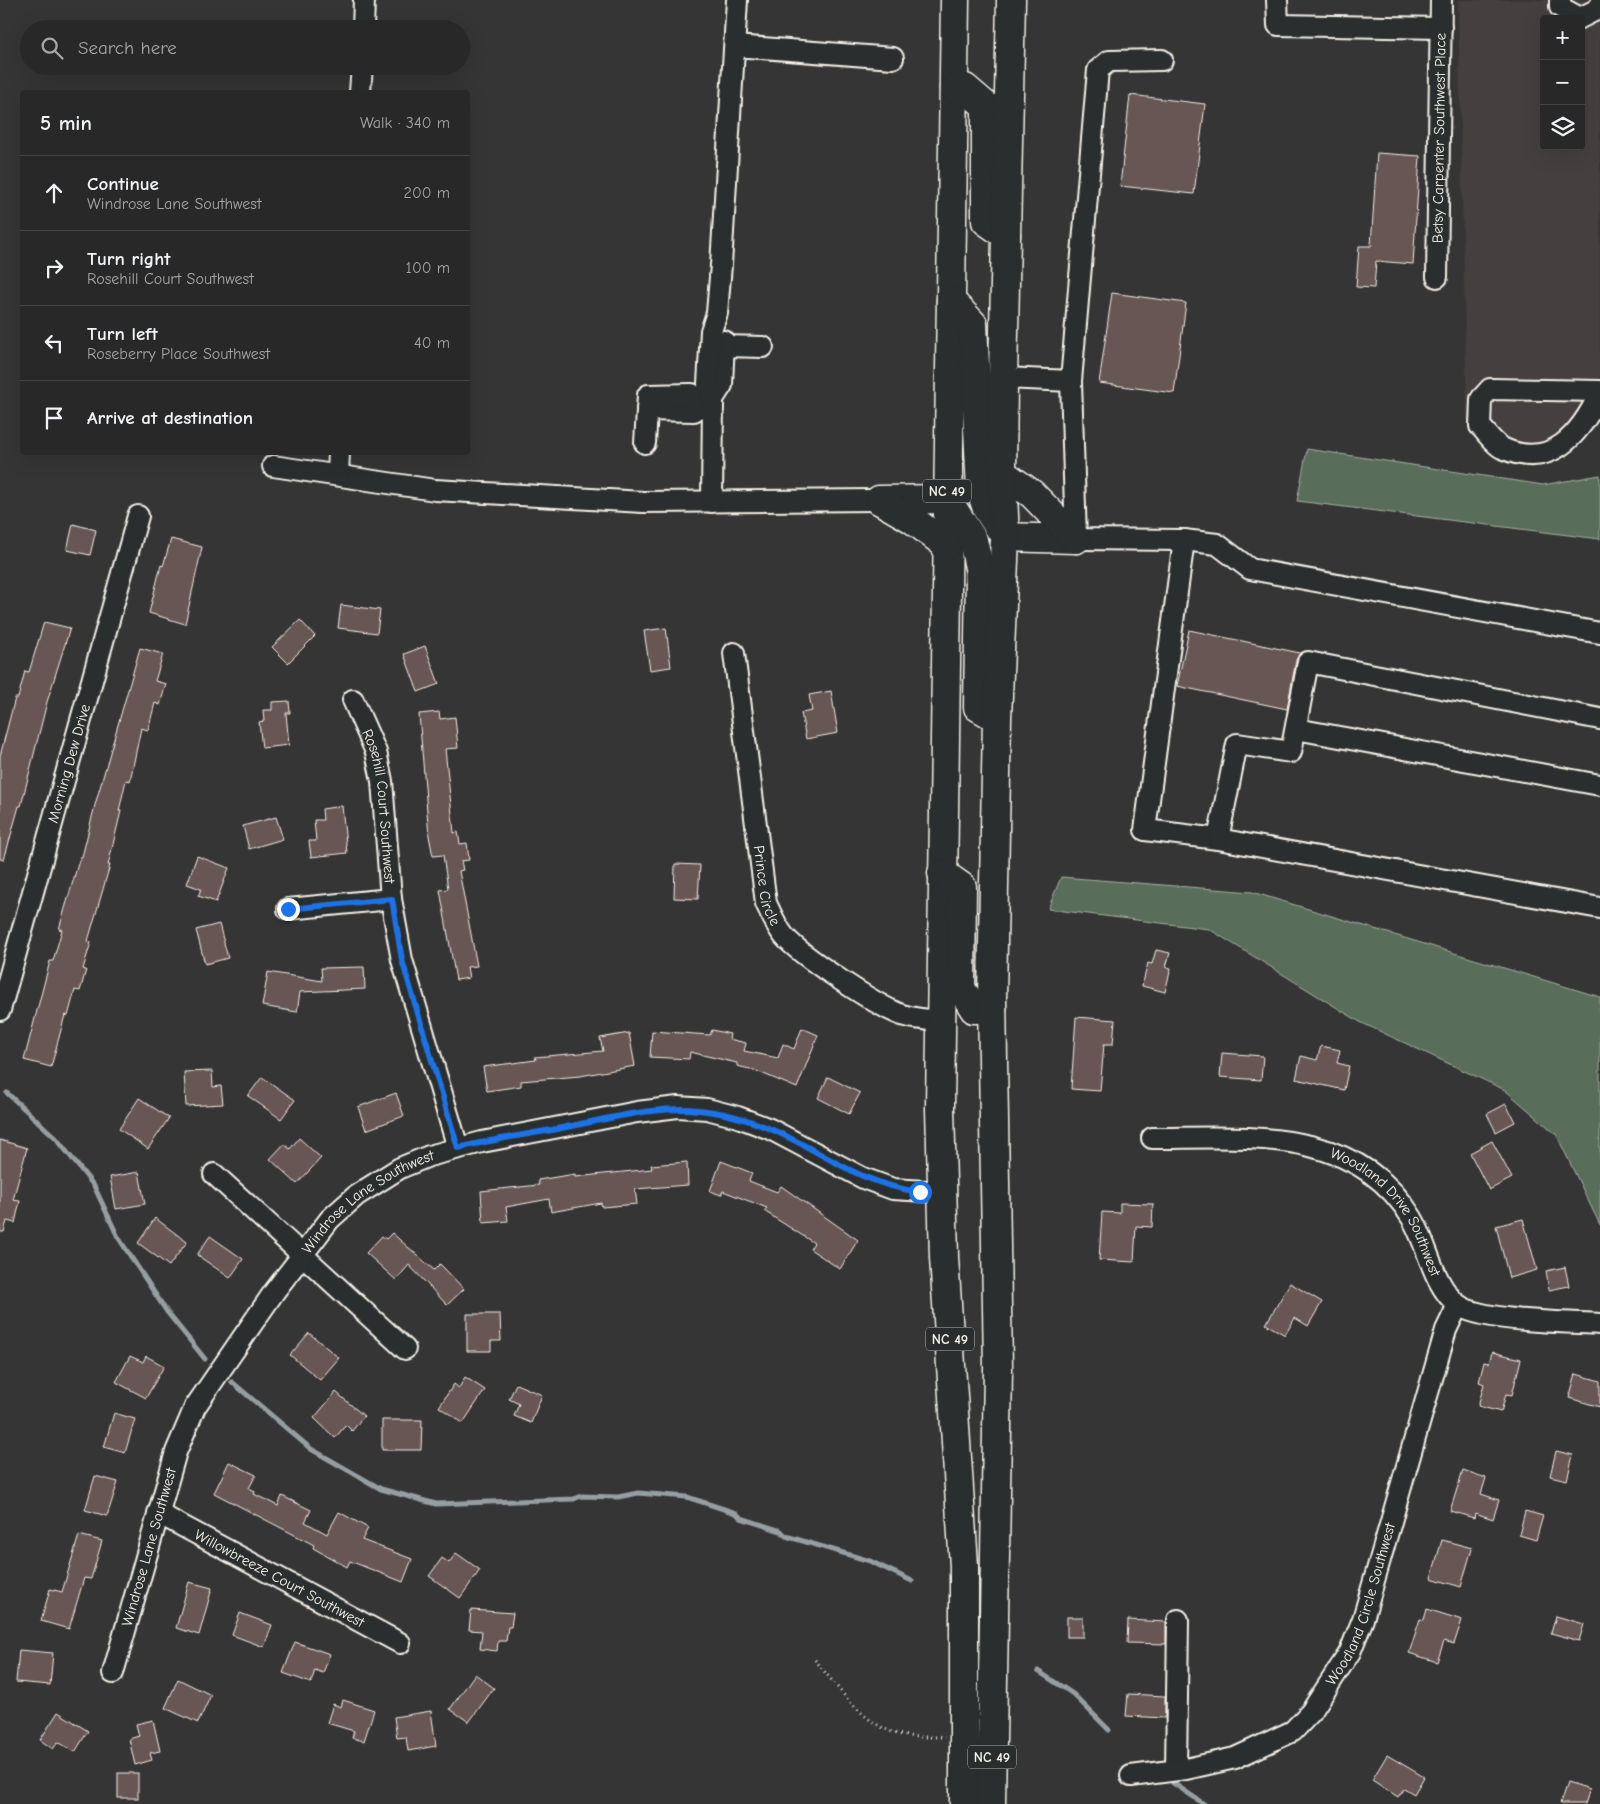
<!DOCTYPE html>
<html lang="en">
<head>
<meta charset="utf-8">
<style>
  :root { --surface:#282828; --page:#303030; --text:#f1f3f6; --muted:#a5a6a8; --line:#444445 }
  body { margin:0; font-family:"Comic Neue",sans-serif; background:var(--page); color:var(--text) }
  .controls { position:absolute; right:15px; top:15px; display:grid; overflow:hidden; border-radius:5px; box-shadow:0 5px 20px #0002 }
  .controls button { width:45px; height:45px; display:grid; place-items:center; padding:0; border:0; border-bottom:1px solid var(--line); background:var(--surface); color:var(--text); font:25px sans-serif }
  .stop { position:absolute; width:15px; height:15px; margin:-11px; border:4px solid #1a73e8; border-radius:50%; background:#fff }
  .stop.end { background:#1a73e8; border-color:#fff; box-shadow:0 1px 5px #0008 }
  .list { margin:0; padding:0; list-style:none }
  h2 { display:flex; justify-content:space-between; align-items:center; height:65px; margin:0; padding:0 20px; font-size:21px }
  h2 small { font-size:16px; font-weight:400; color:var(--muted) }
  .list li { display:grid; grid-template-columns:32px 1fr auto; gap:15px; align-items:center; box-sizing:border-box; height:75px; padding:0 20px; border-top:1px solid var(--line) }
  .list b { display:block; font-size:19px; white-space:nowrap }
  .list p { margin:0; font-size:16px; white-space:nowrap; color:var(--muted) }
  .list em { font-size:16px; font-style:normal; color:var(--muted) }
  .icon { flex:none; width:28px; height:28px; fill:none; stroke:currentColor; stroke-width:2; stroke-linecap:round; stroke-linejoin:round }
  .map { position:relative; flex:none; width:1600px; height:1804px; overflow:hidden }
  .search { position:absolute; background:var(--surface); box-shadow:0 5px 20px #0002; left:20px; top:20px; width:450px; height:55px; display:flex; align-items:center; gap:12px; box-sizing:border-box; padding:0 18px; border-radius:28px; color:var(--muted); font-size:19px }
  .panel { position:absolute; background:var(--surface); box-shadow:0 5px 20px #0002; left:20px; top:90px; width:450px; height:365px; border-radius:5px }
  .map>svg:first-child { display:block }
  .built { fill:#453f3f; fill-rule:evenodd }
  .green { fill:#586e5a; stroke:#a6b0a1 }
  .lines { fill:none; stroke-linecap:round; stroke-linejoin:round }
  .stream { stroke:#969ea2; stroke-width:5 }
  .building { fill:#685654; stroke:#f4f1e8 }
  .minor-casing { stroke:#f4f1e8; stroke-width:24 }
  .highway-casing { stroke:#f4f1e8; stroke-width:31 }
  .path { stroke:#f4f1e8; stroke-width:3; stroke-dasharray:1 4; stroke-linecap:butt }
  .minor { stroke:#2a2d2e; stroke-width:20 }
  .highway { stroke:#2a2d2e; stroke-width:28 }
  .route { stroke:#1a73e8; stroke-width:6 }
  .labels { text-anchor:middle; stroke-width:4; stroke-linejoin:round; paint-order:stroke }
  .shield { fill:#2a2d2e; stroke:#b7b6b0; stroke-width:1 }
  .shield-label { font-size:14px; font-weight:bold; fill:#f4f1e8 }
  .street-label { font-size:15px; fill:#f4f1e8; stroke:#2a2d2e }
</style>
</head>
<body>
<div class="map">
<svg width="1600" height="1804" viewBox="0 0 1600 1804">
  <rect width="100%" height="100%" fill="#363536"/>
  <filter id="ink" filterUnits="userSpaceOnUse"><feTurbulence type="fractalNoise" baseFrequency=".02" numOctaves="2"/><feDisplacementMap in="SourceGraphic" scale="10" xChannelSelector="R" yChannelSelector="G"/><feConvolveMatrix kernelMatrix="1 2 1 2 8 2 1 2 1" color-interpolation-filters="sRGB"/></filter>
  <g filter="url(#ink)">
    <path class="built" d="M1458 0H1600V411L1575 450 1545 464 1497 459 1467 420ZM1544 19H1581V146H1544Z"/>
    <g class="green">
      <polygon points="1307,449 1543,485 1600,475 1600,539 1297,501"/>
      <polygon points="1061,877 1252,892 1600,997 1600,1225 1556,1134 1505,1090 1360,1022 1209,929 1048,909"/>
    </g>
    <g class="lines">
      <g class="stream">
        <polyline points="7,1093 56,1138 94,1186 118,1237 167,1312 205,1359"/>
        <polyline points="232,1382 311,1449 381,1489 436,1504 574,1499 581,1496 618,1497 638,1493 687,1497 736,1513 741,1518 781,1531 786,1536 870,1561 912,1581"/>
        <polyline points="1038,1671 1073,1694 1109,1730"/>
        <polyline points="1173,1783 1204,1804"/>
      </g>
    </g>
    <g class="building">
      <polygon points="1130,95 1205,104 1194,194 1120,186"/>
      <polygon points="1377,153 1420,156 1413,264 1376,261 1374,288 1356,287 1359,246 1371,246"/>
      <polygon points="1112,293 1186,303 1174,393 1099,383"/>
      <polygon points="73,524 96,530 90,555 67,550"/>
      <polygon points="171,539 202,547 185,624 149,613 161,565 163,566"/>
      <polygon points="341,605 380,610 377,633 338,628"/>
      <polygon points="300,620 315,636 288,663 272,647"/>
      <polygon points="44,622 70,628 47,702 21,806 19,806 4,860 0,859 0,756 15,698 18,698 25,671 29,672"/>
      <polygon points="666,628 671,667 650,670 644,631"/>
      <polygon points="1189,630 1300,653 1296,660 1287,709 1177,686"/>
      <polygon points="425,646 439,684 418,692 404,654"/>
      <polygon points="140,648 163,654 155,681 166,684 160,705 155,703 148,730 141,728 130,781 126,780 119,811 121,811 108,865 110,865 88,941 91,942 83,969 86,970 80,991 75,990 68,1016 65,1015 51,1067 24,1060 50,961 53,961 62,930 59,929 80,857 82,857 95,805"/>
      <polygon points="831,691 838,733 806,739 801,713 812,711 809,695"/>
      <polygon points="289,701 290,713 286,713 289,745 262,748 259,722 264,721 263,710 272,710 272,702"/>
      <polygon points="439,712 440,719 455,717 458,748 445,749 454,833 458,832 460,844 467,843 469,860 461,861 463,870 459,871 477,966 467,967 469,978 456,980 440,890 448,889 443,855 433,856 429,836 419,714"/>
      <polygon points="342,806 347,853 311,857 309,841 316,841 314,820 323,820 322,809"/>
      <polygon points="276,817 283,839 249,849 243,826"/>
      <polygon points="197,856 229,868 216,902 198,896 201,889 187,884"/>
      <polygon points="675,864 700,865 698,899 674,898"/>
      <polygon points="219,924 228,958 205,964 196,930"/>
      <polygon points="1156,950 1170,953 1166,967 1171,968 1165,992 1142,986 1148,963 1152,964"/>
      <polygon points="364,967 365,989 300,992 297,1012 262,1006 268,972 322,981 321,968"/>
      <polygon points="1076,1017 1115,1020 1113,1044 1104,1044 1100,1091 1071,1089"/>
      <polygon points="802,1028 818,1035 797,1088 754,1070 737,1066 737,1063 690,1052 689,1059 650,1057 652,1031 710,1035 712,1030 730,1034 729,1039 746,1043 744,1051 778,1058 783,1044 794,1049"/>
      <polygon points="629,1033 635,1066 580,1076 521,1081 521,1086 487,1091 483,1067 536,1060 535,1057 603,1051 600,1038"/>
      <polygon points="1321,1046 1340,1050 1337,1063 1349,1066 1344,1090 1296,1079 1301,1056 1317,1060"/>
      <polygon points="1222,1053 1263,1056 1261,1080 1220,1077"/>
      <polygon points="212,1071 213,1087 221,1086 223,1104 186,1106 184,1072"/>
      <polygon points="262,1077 295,1100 281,1119 248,1096"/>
      <polygon points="828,1077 860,1093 849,1114 818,1098"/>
      <polygon points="396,1093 404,1116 366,1130 358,1107"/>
      <polygon points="139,1098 169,1118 148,1149 119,1129"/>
      <polygon points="1506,1104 1515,1122 1496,1132 1487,1114"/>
      <polygon points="299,1138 321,1158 297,1184 270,1159 284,1144 290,1149"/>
      <polygon points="0,1140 27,1148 13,1200 20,1201 15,1223 7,1221 4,1232 0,1232"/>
      <polygon points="1492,1141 1512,1178 1489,1190 1470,1153"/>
      <polygon points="721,1161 752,1173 749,1181 777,1192 781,1186 858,1240 840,1269 810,1249 814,1243 764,1211 767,1208 723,1191 721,1195 710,1191"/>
      <polygon points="687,1162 688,1185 635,1189 637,1204 602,1207 601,1203 551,1212 549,1199 506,1207 508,1221 483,1223 481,1191 539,1185 538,1180 575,1174 575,1177 652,1169 651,1165"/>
      <polygon points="139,1172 145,1204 116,1209 110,1177"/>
      <polygon points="1120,1203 1153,1204 1152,1227 1136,1226 1134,1262 1099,1260 1102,1212 1120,1213"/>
      <polygon points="155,1218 187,1242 169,1266 138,1243"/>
      <polygon points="1523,1219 1537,1270 1509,1278 1496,1226"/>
      <polygon points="392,1233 434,1270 440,1264 464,1289 447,1305 409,1265 396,1280 366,1253 382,1236 386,1239"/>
      <polygon points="210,1236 243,1259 230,1278 197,1255"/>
      <polygon points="1565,1267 1569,1286 1549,1290 1546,1271"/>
      <polygon points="1290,1283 1322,1302 1308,1326 1295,1318 1285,1335 1266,1324"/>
      <polygon points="467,1314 500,1314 501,1341 491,1341 491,1351 467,1351"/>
      <polygon points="309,1333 339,1358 320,1380 290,1355"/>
      <polygon points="1492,1352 1521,1359 1512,1395 1506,1394 1501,1412 1478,1406 1484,1384 1479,1382 1484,1362 1489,1363"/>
      <polygon points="130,1356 143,1362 146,1356 164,1366 146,1398 116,1382"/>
      <polygon points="1576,1374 1600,1381 1600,1407 1569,1398"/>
      <polygon points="465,1377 485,1390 463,1423 439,1407 454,1384 459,1388"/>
      <polygon points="516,1384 542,1395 531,1423 514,1416 519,1404 509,1399"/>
      <polygon points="336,1392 364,1416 352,1431 346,1425 335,1438 314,1418"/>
      <polygon points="114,1413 135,1419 125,1453 104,1447"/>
      <polygon points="382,1420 422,1420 421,1450 382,1450"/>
      <polygon points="1556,1451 1573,1455 1567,1480 1550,1476"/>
      <polygon points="229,1462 256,1475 249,1488 255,1491 254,1494 278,1506 282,1496 311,1510 305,1522 327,1534 339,1512 368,1528 362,1540 412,1559 403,1582 350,1561 347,1567 313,1548 314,1545 214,1493"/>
      <polygon points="1463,1470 1486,1478 1481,1494 1499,1500 1493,1519 1475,1513 1474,1518 1450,1511"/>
      <polygon points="95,1476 118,1482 107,1516 85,1510"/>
      <polygon points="1525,1511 1543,1516 1536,1540 1519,1535"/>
      <polygon points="79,1535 102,1541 91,1579 84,1578 69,1629 41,1621 50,1589 62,1592"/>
      <polygon points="1442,1540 1472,1548 1461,1587 1431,1578"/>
      <polygon points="456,1553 480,1570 460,1598 429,1576 442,1558 449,1563"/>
      <polygon points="189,1582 212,1588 199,1635 176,1628"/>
      <polygon points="1427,1609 1462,1620 1454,1644 1444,1641 1437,1662 1409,1653 1420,1619 1424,1620"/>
      <polygon points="471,1610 513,1613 511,1627 508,1627 506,1641 498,1641 497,1651 480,1649 482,1631 469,1630"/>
      <polygon points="240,1613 272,1625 264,1647 232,1635"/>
      <polygon points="1556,1616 1584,1624 1579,1641 1551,1633"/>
      <rect x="1067" y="1617" width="16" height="20"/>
      <polygon points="1128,1620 1166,1622 1166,1644 1127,1643"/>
      <polygon points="295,1642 330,1654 323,1673 315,1670 311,1683 283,1673"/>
      <polygon points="19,1650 53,1653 50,1685 16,1682"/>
      <polygon points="475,1674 494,1688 469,1722 450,1709"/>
      <polygon points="178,1679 211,1695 198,1723 165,1708"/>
      <polygon points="1128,1694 1165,1696 1165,1718 1126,1716"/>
      <polygon points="343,1700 374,1710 364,1741 352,1738 354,1731 327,1723 333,1704 341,1707"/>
      <polygon points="431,1711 436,1746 408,1751 406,1737 397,1738 394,1717"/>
      <polygon points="58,1712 88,1731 75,1752 58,1742 53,1749 40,1740"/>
      <polygon points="153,1720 160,1751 150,1753 152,1760 135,1765 129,1739 139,1736 136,1724"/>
      <polygon points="1387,1755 1424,1777 1414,1794 1404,1788 1398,1797 1372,1780"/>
      <rect x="118" y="1773" width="20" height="25"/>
      <polygon points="1567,1782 1590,1789 1585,1804 1560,1804"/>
    </g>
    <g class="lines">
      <defs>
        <g id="minor">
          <polyline points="1277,0 1278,25 1441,28"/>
          <polyline points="1560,0 1560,7 1580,18 1598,9 1600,5"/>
          <polyline points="363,29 364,0"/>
          <polyline points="735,46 893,58"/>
          <polyline points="1162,60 1109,61 1098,70 1071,381 1076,539 1184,540 1217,544 1250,569 1600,633"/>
          <polyline points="360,92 362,66"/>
          <path id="s1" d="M1437 277 1441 0"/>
          <polyline points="724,346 763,347"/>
          <polyline points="1003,378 1071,381"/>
          <path d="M1600 391 1490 389 1481 399 1480 426C1486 432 1494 444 1502 448 1552 471 1581 433 1600 393"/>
          <polyline points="713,399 722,385 724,341"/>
          <polyline points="647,410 694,411 703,405 713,405"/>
          <polyline points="645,443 648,395 692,394 703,405"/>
          <polyline points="273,466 435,490 643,502 879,500"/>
          <polyline points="338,475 339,452"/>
          <polyline points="712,502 713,399 708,384 711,331 717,313 721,265 737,0"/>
          <polyline points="1184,540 1145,830 1218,839 1600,908"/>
          <path id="s2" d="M734 653 766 903C771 914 776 926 784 936 801 956 877 1006 902 1015 915 1019 927 1020 940 1021"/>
          <path id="s3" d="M353 700 376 752 382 781 391 899 402 960 458 1148"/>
          <polyline points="1296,729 1600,785"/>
          <polyline points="1218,839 1237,744 1291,752 1308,662 1600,719"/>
          <polyline points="288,909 391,899"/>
          <path id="s4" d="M0 1010 138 516"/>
          <path id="s5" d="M1152 1138C1246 1138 1356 1125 1412 1218 1428 1245 1433 1286 1458 1305 1482 1322 1568 1322 1600 1324"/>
          <polyline points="214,1174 405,1349"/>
          <path id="s6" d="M158 1513 400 1643"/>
          <path id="s7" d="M113 1673 176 1452 195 1407 274 1292 330 1219 357 1195 400 1168 429 1156 482 1142 637 1112 678 1107 707 1109 738 1117 770 1129 863 1178 893 1189 941 1192"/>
          <polyline points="1176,1770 1178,1620"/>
          <path id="s8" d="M1131 1776 1186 1769 1235 1758 1293 1731 1311 1712 1350 1652 1363 1619 1446 1330 1458 1305"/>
        </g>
        <g id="highway">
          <polyline points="955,0 940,1108 944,1257 964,1566 964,1804"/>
          <polyline points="954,88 965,88 986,106 986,221 1006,235"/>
          <polyline points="951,301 973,324 981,491 987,509 1005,537 1076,539"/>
          <polyline points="1002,473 1032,494 1076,539"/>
          <polyline points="879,500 947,499 973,540 980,572 978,707 995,717"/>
          <polyline points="881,501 912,519 946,545"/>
          <polyline points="942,873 962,887 961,988 974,1009 992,1009"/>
          <polyline points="991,1804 998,1368 992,998 997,718 1005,537 1002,473 1003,378 1011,0"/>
        </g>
      </defs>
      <use href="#minor" class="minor-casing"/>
      <use href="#highway" class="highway-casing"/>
      <path class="path" d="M815 1660C839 1688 861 1723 898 1734 912 1738 930 1737 945 1737"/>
      <use href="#minor" class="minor"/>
      <use href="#highway" class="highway"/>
    </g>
  </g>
  <g class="lines" filter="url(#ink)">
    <path class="route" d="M288 909 392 899 402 960 458 1148C492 1139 527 1135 562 1128 642 1112 688 1095 768 1128 824 1151 857 1184 920 1192"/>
  </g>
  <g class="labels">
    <g class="shield">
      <rect x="923" y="479.5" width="48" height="23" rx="4"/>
      <rect x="926" y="1327.5" width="48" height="23" rx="4"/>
      <rect x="968" y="1745.5" width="48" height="23" rx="4"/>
    </g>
    <g class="shield-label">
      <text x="947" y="496">NC 49</text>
      <text x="950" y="1344">NC 49</text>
      <text x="992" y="1762">NC 49</text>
    </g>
    <g class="street-label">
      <text dy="5" stroke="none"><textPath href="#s1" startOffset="139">Betsy Carpenter Southwest Place</textPath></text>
      <text dy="5" stroke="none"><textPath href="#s4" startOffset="256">Morning Dew Drive</textPath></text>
      <text dy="5" stroke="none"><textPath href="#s3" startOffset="111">Rosehill Court Southwest</textPath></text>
      <text dy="5" stroke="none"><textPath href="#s2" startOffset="235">Prince Circle</textPath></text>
      <text dy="5" stroke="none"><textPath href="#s7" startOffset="551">Windrose Lane Southwest</textPath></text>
      <text dy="5" stroke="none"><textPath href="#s5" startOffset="265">Woodland Drive Southwest</textPath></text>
      <text dy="5" stroke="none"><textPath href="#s7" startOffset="131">Windrose Lane Southwest</textPath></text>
      <text dy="5" stroke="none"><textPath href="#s6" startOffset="138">Willowbreeze Court Southwest</textPath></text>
      <text dy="5" stroke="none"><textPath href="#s8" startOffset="316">Woodland Circle Southwest</textPath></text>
    </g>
  </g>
</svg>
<div class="controls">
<button>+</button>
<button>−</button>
<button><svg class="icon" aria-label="layers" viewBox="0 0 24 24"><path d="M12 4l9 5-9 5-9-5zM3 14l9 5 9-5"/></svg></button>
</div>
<div class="stop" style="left:920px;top:1192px"></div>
<div class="stop end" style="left:288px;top:909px"></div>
<div class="search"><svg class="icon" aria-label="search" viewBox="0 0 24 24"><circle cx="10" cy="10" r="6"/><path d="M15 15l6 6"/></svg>Search here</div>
<section class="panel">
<h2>5 min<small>Walk · 340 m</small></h2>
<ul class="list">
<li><svg class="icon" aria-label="ahead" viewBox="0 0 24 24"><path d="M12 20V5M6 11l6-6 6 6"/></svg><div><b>Continue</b><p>Windrose Lane Southwest</p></div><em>200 m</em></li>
<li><svg class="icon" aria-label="right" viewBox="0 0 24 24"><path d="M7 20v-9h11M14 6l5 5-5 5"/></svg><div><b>Turn right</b><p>Rosehill Court Southwest</p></div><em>100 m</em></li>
<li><svg class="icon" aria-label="left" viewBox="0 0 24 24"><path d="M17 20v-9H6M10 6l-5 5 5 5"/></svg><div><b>Turn left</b><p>Roseberry Place Southwest</p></div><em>40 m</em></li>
<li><svg class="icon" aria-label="arrive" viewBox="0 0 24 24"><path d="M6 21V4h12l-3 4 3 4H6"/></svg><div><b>Arrive at destination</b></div></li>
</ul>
</section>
</div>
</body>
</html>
